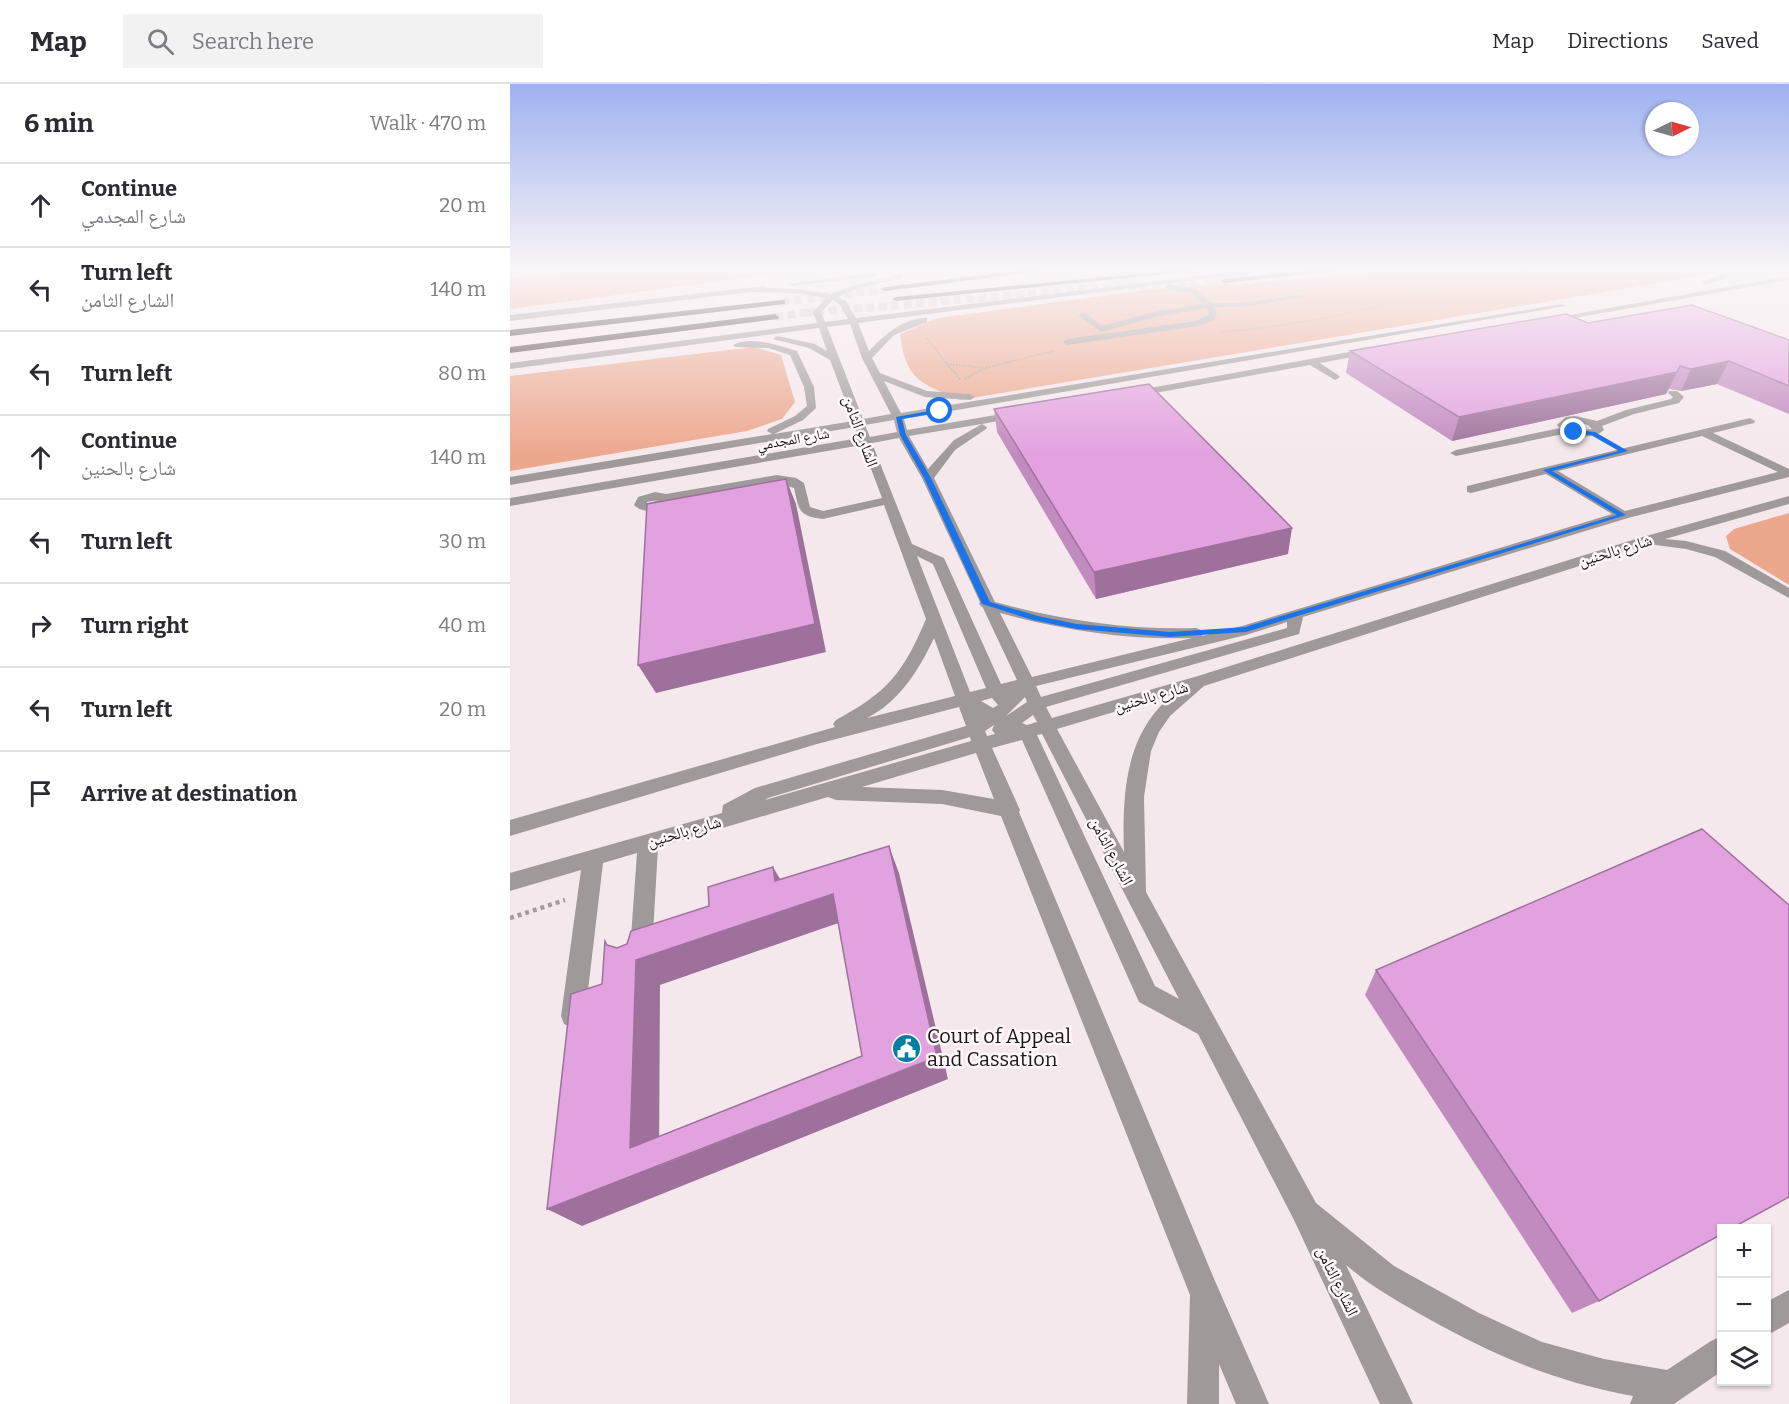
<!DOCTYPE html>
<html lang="en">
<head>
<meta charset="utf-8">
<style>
  :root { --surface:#fff; --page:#f2f2f3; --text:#2b2b33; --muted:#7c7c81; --line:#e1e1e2 }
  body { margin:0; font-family:Bitter,"Noto Naskh Arabic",serif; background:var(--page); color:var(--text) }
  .controls { position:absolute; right:18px; bottom:18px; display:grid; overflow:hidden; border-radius:0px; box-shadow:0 2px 4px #0004 }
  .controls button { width:54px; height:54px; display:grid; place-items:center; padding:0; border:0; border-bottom:2px solid var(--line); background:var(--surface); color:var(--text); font:30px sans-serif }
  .compass { position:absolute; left:1135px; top:18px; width:54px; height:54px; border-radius:50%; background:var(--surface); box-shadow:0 2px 4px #0004; rotate:85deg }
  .stop { position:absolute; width:18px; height:18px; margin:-14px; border:4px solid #1a73e8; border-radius:50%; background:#fff }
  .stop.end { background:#1a73e8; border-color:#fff; box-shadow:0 2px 6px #0008 }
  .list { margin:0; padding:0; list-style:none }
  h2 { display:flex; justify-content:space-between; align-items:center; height:78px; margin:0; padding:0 24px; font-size:26px }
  h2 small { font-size:20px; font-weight:400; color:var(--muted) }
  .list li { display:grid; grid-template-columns:39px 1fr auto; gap:18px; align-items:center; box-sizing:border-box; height:84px; padding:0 24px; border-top:2px solid var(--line) }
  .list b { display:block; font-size:22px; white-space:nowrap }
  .list p { margin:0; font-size:20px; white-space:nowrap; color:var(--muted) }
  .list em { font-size:20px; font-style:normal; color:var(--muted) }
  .icon { flex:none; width:33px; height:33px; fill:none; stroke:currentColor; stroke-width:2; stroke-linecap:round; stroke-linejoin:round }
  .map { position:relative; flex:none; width:1279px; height:1320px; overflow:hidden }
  header { display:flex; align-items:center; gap:36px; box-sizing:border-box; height:84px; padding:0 30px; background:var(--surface); border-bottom:2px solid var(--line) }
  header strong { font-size:28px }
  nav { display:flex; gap:33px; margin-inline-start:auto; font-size:21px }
  .search { width:420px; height:54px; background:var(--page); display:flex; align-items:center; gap:15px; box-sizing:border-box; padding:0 21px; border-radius:0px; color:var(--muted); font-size:22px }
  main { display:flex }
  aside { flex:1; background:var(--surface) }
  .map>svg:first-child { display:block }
  .green { fill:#eca88d }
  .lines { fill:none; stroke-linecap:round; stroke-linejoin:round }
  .highway-tunnel { stroke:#d4c8cd; stroke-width:8; stroke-dasharray:8 4.5; stroke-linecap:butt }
  .path-far2 { stroke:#a59b9f; stroke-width:1.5; stroke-dasharray:1.5 1.5; stroke-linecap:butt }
  .path-far1 { stroke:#a59b9f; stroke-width:2; stroke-dasharray:1.5 1.5; stroke-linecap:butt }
  .path { stroke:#a59b9f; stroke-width:4.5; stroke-dasharray:4 4; stroke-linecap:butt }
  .minor { fill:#9f9999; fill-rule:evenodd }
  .highway { fill:#493e3e; fill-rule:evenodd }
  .wall { fill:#c28bc0 }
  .shaded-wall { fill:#9e719c }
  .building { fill:#e2a2df; stroke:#9e719c; stroke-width:1.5; fill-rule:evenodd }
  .route { fill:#1a73e8 }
  .labels { text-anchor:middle; stroke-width:5; stroke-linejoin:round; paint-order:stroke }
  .far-street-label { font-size:14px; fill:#1b1618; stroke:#fff7fa }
  .street-label { font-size:16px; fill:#1b1618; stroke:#fff7fa }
  .near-poi-label { font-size:20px; fill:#1b1618; stroke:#fff7fa; text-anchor:start }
</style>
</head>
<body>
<header>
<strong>Map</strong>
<div class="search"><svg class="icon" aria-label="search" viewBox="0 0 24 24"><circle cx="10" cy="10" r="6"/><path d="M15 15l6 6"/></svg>Search here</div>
<nav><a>Map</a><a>Directions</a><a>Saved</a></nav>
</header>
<main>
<aside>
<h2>6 min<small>Walk · 470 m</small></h2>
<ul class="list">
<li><svg class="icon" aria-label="ahead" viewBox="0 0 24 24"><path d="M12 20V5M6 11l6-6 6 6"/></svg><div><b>Continue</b><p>شارع المجدمي</p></div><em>20 m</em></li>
<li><svg class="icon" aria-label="left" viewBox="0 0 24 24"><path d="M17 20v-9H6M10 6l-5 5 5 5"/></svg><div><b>Turn left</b><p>الشارع الثامن</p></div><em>140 m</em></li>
<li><svg class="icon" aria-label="left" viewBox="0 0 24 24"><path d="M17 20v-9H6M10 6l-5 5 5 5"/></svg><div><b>Turn left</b></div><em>80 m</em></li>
<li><svg class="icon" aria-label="ahead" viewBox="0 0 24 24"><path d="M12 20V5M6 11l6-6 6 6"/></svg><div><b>Continue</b><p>شارع بالحنين</p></div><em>140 m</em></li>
<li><svg class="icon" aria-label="left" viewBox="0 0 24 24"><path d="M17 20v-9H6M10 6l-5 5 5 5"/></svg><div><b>Turn left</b></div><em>30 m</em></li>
<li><svg class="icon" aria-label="right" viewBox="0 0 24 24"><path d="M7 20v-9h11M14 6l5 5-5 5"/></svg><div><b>Turn right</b></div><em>40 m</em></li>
<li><svg class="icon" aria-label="left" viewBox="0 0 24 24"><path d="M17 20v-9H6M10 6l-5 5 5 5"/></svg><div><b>Turn left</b></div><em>20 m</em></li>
<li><svg class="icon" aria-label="arrive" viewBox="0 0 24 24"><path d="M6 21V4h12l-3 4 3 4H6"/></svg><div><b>Arrive at destination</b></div></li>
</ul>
</aside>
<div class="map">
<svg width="1279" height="1320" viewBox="0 0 1279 1320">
  <rect width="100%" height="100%" fill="#f5e8ed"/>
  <g class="green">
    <polygon points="74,186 268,186 263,190 0,225 0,193"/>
    <path d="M878 186H1207V189L450 316C411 299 396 297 390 250L428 234 637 206 714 199 723 201Z"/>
    <polygon points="244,263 271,271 285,318 272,335 237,347 0,387 0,292"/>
    <polygon points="1279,429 1279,501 1220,465 1216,452 1224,445"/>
  </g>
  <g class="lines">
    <g class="highway-tunnel">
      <polyline points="272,218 375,205"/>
      <polyline points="294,229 575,205 715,197"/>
      <polyline points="265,233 306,227"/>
    </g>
    <g class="path-far2">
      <polyline points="1059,209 1179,190"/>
      <path d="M710 248C776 242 842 232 904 211 925 204 944 193 964 186"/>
      <polyline points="417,254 436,279"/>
      <polyline points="494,279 544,267"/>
    </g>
    <g class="path-far1">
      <polyline points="435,278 450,295"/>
      <polyline points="437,280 474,284"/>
      <polyline points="455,295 475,284 500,278"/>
    </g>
    <polyline class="path" points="0,834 55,816"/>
    <g class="minor">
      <polygon points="16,186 42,186 0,192 0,188"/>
      <path d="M739 186H762L348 239 359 267C373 252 394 233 417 234V238L384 251 362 274 370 289 417 307 460 310 465 313 460 316 415 313 374 297 391 329 1052 220 1056 222 394 335 397 346 510 327 515 330 510 333 472 340 477 343 476 345 445 366 424 394 485 518C551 536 617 546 686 544L691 546 694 549 692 552 732 542 1102 430 1036 390 961 409 957 408V402L1240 334 1245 337 1244 339 1203 349 1279 385V393L1118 434 793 533 789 550 536 623 542 634 688 592 1129 454 1279 412V420L1155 455 1176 457 1215 467 1279 504V514L1205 473 1176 465 1138 460 694 602 660 632 649 648 641 667 634 713 636 808 806 1119 884 1182 969 1229 1032 1258 1094 1275 1157 1286 1201 1257 1212 1252V1287L1164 1320H1120L1123 1312C1046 1298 985 1272 917 1234 887 1217 862 1203 836 1181L903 1320H870L784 1136 688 950 629 918 512 656 482 664 510 726 509 728 705 1197 759 1320H726L709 1280V1320H677L680 1211 491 732 432 720 326 716 318 713 148 763 142 867 139 874 131 877 123 874 120 867 127 769 93 779 75 932 72 940 63 944 54 940 51 932 71 786 0 807V789L212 729 213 721 245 704 456 642 449 623 307 660 0 752V736L325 643 323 640 326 636C378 608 393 589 416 535L374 421 313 435C288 432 289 426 284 404L267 399 160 417C152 428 134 431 124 421L128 413 145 408 156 410 267 391 286 394 294 399 300 423 313 427 372 414 352 361 0 422V414L349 354 345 343 0 401V393L262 350 257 347 258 345 285 332 297 322 294 303 280 271 258 264 225 263 223 261C239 251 271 262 287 267L304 303 306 324 293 336 264 350 343 337 320 276 299 264 263 255 267 252 305 260 317 267 309 244 0 285V279L307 239 303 228 316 214 287 209 240 208 0 237V231L254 202 258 204 287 205 321 210 341 202 392 190V194L347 205 328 213 336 217 346 234ZM323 216 330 221 338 235 315 238 311 228ZM340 240 352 274 381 330 353 335 317 243ZM384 336 387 348 360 353 355 341ZM472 340 444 356 418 385 399 352ZM1192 352 1268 388 1115 427 1048 387ZM389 354 412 394 470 518 469 520 473 524 507 596 491 600 434 474 402 460 362 359ZM148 416 137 420V418ZM407 472 423 480 476 604 460 608ZM490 529C553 546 617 556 682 554L522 593ZM777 538V544L531 613 526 602 736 551ZM424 554 445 612 357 634C389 618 409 586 424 554ZM664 610C615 648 612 710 614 768L547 645ZM515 613 517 618 496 632ZM482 614 488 621 483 624 471 617ZM523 631 527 638 517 641 512 639ZM484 641 482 646 485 650 477 652 475 647ZM532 650 669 915 645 902 527 651ZM460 653 461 657 255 716 258 714ZM466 669 484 715 432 706 352 703Z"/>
      <polygon points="1215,186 1224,186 1215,195 1195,200 1191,198 1209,191"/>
      <polygon points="365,188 368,192 282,202 278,200"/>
      <polygon points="1279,192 1279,196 1036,239 1032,236"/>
      <polygon points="660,201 686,205 701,219 732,219 790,211 794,213 732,223 704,223 707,229 704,236 688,242 557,261 553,258 557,255 686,237 697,232 699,229 696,224 645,233 591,248 568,231 575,229 592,242 644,228 693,220 681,209 657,205 656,203"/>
      <polygon points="861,264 866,267 864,269 810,279 828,291 830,293 825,296 800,281 623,313 618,310 623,307"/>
      <path d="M1159 307H1167L1174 313 1169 319 1124 330 1092 342 1094 346C1084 355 1071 353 1058 349L946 372 940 369 946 366 1050 344 1047 341 1056 333 1065 332 1087 337 1116 326 1161 315 1163 313 1158 309ZM1065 338 1078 341 1082 345 1070 346 1058 340Z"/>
      <polygon points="1279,1206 1279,1239 1256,1252 1256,1218"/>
    </g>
    <g class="highway">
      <polygon points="515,186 539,186 375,207 371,205 375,203"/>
      <polygon points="667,186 696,186 386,217 382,215 386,213"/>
      <polygon points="806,186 835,186 715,199 711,197 715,195"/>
      <polygon points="272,216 275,216 275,220 0,252 0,246"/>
      <polygon points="265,230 269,233 268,235 0,269 0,263"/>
    </g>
  </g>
  <g class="wall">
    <polygon points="1078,239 1279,256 1279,330 1207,300 1171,307 1159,305 1156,310 942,357 836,289 840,267"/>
    <polygon points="484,325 778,470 586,515 487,348"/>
    <polygon points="866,886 1089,1217 1062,1229 855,911"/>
  </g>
  <g class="shaded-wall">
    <polygon points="1219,277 1207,300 1171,307 1181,285"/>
    <polygon points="1170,282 1156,310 942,357 949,333"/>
    <polygon points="276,395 286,420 316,568 146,609 128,581"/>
    <polygon points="782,444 778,470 586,515 584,488"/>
    <polygon points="379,762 389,789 438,995 72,1142 37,1125 126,876 323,810 337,836 150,901 149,1082 427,973"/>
    <polygon points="263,783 279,810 265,797"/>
  </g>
  <g class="building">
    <polygon points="1182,221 1279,256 1279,302 1219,277 1181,285 1170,282 1167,288 949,333 840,267 1056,230 1078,239"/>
    <polygon points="639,300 782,444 584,488 484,325"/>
    <polygon points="276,395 305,540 128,581 137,420"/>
    <polygon points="1192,745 1279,821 1279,1113 1222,1144 1212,1144 1212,1150 1089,1217 866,886"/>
    <path d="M379 762 427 973 37 1125 61 910 92 900 95 857 97 861 107 864 117 860 121 847 199 822 198 803 263 783 265 797ZM323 810 352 972 120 1064 126 876Z"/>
  </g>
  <linearGradient id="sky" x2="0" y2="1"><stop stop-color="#9eb2f0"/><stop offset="0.5" stop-color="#faf5f7"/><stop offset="1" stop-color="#faf5f7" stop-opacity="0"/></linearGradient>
  <rect width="1279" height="371" fill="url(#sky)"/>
  <polygon class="route" points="430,325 432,328 392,335 396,351 421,394 480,518 528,532 567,540 660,548 735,543 1107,431 1033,386 1109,367 1081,351 1062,349 1064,346 1085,348 1118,367 1042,387 1116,431 736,548 660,553 567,545 523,536 472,520 414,394 390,351 386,333"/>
  <defs>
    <symbol id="civic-disc" viewBox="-11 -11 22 22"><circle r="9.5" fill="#017ea4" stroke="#fff7fa"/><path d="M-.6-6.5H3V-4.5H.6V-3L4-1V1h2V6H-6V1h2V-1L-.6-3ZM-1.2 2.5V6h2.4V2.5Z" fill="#fff"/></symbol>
  </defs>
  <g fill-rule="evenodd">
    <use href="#civic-disc" x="380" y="948" width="33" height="33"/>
  </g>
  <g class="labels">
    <g class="far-street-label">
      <text transform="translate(283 355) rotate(-10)" y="5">شارع المجدمي</text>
    </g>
    <g class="street-label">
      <text transform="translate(351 347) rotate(70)" y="6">الشارع الثامن</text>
      <text transform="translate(1105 466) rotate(-17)" y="6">شارع بالحنين</text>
      <text transform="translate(641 612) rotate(-16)" y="6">شارع بالحنين</text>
      <text transform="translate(174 747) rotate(-16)" y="6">شارع بالحنين</text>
      <text transform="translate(602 767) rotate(62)" y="6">الشارع الثامن</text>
      <text transform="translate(828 1197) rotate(64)" y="6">الشارع الثامن</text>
    </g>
    <g class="near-poi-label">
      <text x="417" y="959">Court of Appeal<tspan x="417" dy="23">and Cassation</tspan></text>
    </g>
  </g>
</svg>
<div class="controls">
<button>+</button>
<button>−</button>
<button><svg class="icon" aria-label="layers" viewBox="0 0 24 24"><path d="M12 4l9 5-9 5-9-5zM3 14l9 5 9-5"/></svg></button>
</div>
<svg class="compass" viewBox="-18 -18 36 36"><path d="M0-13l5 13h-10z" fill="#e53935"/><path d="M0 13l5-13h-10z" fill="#7c7c81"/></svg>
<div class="stop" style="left:430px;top:327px"></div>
<div class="stop end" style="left:1064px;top:348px"></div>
</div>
</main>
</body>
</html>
